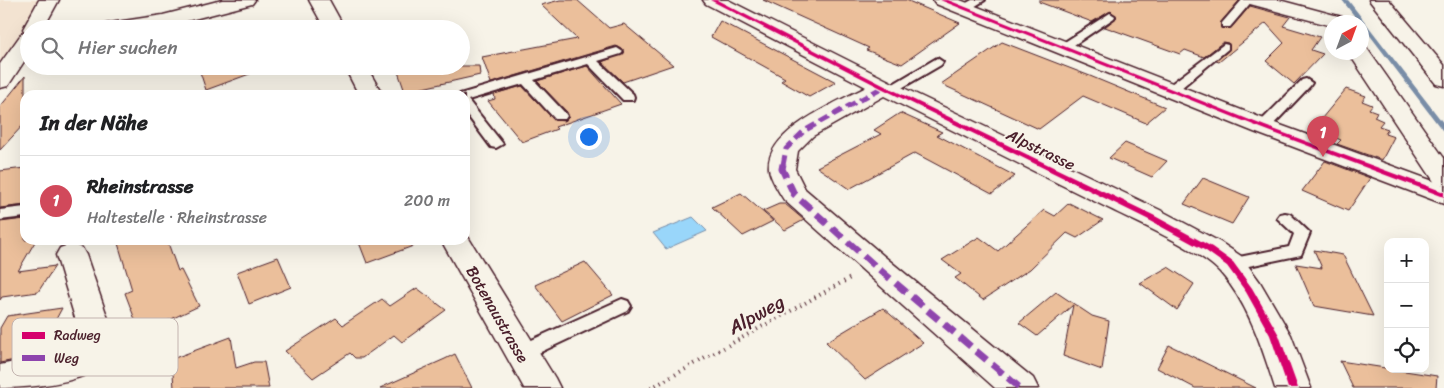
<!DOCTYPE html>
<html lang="de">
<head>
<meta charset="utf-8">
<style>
  :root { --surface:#fff; --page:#f6f6f6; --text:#202124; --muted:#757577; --line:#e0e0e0; --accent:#d1495b }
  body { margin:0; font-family:Sriracha,sans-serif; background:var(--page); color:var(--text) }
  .controls { position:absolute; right:15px; bottom:15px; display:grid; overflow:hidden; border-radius:10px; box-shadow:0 5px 20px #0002 }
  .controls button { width:45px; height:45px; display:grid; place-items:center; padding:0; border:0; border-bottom:1px solid var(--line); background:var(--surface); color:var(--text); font:25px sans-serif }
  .compass { position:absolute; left:1324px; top:15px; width:45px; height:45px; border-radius:50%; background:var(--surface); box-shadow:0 5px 20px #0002; rotate:41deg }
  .you { position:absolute; left:588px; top:136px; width:18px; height:18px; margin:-12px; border:4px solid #fff; border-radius:50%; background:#1a73e8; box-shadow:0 0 0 8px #1a73e833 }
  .badge { display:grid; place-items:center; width:32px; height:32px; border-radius:50%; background:var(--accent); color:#fff; font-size:16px; font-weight:700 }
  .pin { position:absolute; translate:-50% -41px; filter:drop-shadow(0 1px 2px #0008) }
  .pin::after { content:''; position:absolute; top:26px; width:18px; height:15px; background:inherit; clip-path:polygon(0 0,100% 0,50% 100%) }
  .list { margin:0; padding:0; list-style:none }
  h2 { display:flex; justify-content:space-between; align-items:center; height:65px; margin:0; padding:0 20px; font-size:21px }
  h2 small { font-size:16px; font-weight:400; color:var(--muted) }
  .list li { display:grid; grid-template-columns:32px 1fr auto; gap:15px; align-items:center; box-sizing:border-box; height:90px; padding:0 20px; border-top:1px solid var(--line) }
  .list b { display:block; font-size:19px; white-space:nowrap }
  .list p { margin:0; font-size:16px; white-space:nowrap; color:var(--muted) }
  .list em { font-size:16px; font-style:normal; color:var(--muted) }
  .icon { flex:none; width:28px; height:28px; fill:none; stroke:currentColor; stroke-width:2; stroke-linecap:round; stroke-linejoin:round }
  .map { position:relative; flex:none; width:1444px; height:388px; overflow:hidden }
  .search { position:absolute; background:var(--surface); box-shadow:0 5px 20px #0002; left:20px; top:20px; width:450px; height:55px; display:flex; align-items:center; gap:12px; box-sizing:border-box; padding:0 18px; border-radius:28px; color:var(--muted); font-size:19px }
  .panel { position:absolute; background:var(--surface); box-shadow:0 5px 20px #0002; left:20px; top:90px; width:450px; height:155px; border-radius:15px }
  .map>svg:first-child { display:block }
  .built { fill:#f3e3d1 }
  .water { fill:#99d6fa; stroke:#798da7 }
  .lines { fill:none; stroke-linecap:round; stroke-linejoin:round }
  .stream { fill:#798da7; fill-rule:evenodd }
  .building { fill:#ebbf9b; stroke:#4a1f2b }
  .service-casing { stroke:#4a1f2b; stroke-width:4 }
  .minor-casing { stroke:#4a1f2b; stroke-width:3 }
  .tertiary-casing { stroke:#4a1f2b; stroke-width:3 }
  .path { stroke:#4a1f2b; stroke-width:4; stroke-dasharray:1 4.5; stroke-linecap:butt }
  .service { fill:#f7f3e8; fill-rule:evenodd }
  .minor { fill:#f7f3e8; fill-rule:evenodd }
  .tertiary { fill:#f7f3e8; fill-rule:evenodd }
  .quiet-far1 { stroke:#8e44ad; stroke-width:5; stroke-dasharray:10 5; stroke-linecap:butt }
  .quiet { stroke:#8e44ad; stroke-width:7; stroke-dasharray:14 7; stroke-linecap:butt }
  .cycleway-casing { stroke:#f7f3e8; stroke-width:3 }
  .cycleway { fill:#d6006c; fill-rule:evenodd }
  .labels { text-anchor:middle; stroke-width:4; stroke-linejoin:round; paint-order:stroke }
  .street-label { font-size:16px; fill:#4a1f2b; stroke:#f7f3e8 }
  .near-street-label { font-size:19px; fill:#4a1f2b; stroke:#f7f3e8 }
  .key { fill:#f7f3e8; stroke:#c3b3af; stroke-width:1 }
  .key-label { font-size:14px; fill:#4a1f2b }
</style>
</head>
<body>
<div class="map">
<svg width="1444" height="388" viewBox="0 0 1444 388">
  <rect width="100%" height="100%" fill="#f7f3e8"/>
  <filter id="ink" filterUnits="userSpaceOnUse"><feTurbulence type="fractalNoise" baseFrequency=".02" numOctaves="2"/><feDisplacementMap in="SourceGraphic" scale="10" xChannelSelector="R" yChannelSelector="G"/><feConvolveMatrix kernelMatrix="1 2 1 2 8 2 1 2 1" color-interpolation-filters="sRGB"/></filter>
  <g filter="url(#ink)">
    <polygon class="built" points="0,0 44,0 0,69"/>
    <polygon class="water" points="693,217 707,231 666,249 653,233"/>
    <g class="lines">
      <polygon class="stream" points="1342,0 1348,0 1444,124 1444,131 1442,130 1362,25 1362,22 1359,22"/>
    </g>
    <g class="building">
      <polygon points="560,0 577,0 609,28 624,24 673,65 623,82 602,62 624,53 624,50 616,46 491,83 482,57 577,39 541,5"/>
      <polygon points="763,0 906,0 960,23 902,64 866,50 869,48"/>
      <polygon points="1039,0 1240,0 1221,22 1221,28 1231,28 1250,6 1290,17 1283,26 1320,37 1311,50 1323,54 1294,84 1266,61 1284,43 1266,23 1219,62 1216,61 1229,50 1228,43 1223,42 1204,57 1185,50 1180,54 1105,27 1117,17 1111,11 1092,22 1039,2"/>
      <polygon points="720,21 836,82 809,97 781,81 785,78 711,37"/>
      <polygon points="1002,42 1090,76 1165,107 1146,123 1083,96 1039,129 941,84"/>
      <polygon points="198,66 263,66 263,69 206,90"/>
      <polygon points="396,66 479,66 480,75 405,92"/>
      <polygon points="587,66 621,104 555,127 557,129 522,142 488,101 495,99 494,94 522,86 554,120 565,121 569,117 567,112 537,81"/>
      <polygon points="25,76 25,123 0,150 0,107"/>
      <polygon points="1346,89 1366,96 1362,101 1372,105 1369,109 1377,112 1374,117 1383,121 1379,126 1388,129 1385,134 1394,137 1382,160 1337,144 1341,140 1329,135 1333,130 1317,124"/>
      <polygon points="900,113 942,132 937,135 1015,176 992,194 915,153 849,189 817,167 881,134 874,130"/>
      <polygon points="1125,143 1167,161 1152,177 1109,158"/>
      <polygon points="1325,161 1370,178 1348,211 1302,191"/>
      <polygon points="25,168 25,205 0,208 0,171"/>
      <polygon points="1203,178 1249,197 1232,224 1184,204"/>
      <polygon points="741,193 773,221 743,236 712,207"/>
      <polygon points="1069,203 1103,220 1077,238 1067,233 1030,269 983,300 955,278 961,274 942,260 979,237 998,251 1044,210 1055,216"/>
      <polygon points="779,204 785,204 804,220 785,230 763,211"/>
      <polygon points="25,219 25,240 36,240 18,271 55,266 38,292 2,297 0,300 0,222"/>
      <polygon points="117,240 167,240 178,271 181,270 199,306 148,330 139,330 125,293 132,290"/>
      <polygon points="358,240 423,240 424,242 367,263"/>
      <polygon points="1314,250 1343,255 1373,316 1314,306 1296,264 1322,268"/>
      <polygon points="278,257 291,287 249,304 237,272"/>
      <polygon points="585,262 613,295 562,321 535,285"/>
      <polygon points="1168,267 1194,284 1177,310 1140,283"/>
      <polygon points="417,288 446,310 402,342 394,335 362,358 355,358 350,353 313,378 285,351 336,318 343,325 382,299 390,306"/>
      <polygon points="1056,292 1092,316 1109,321 1102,370 1063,356 1073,305 1037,336 1019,323"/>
      <polygon points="62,308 47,336 72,332 63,350 0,363 0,328 7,316"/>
      <polygon points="883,308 923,343 865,380 826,342"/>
      <polygon points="231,337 236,368 254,362 264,362 269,388 174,388 172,359"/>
      <polygon points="1169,345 1256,388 1195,388 1157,368"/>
      <polygon points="455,354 472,388 380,388 445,359"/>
      <polygon points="1340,361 1437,376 1436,388 1353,388"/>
    </g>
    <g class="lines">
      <defs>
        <g id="service">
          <polygon points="972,0 985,0 969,10 961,10 961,6"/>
          <polygon points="1242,0 1253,0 1230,27 1222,27 1222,23"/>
          <polygon points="1110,13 1115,16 1114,18 1068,49 1060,49 1060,45"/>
          <polygon points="1224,44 1228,45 1228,49 1175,93 1167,93 1165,90 1167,87"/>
          <polygon points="617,48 623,52 621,54 598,61 633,94 634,97 633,100 623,100 588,64 534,80 565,113 567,116 565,119 555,119 523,84 468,100 503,144 496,148 491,147 465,112 465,95 460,94"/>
          <polygon points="937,58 943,62 941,65 893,93 889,94 883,90"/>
          <polygon points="1306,79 1312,83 1310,86 1268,130 1258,130 1256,127 1258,124 1302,80"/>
          <polygon points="368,86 372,87 374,90 372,93 349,95"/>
          <polygon points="25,207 25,217 0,220 0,210"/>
          <polygon points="1285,213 1290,214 1310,233 1301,255 1230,270 1224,268 1222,264 1224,260 1289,247 1294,234 1277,218 1280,214"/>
          <polygon points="622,299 628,301 631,306 628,311 528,358 521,360 514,358 512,353 514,348"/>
        </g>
        <g id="minor">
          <polygon points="39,0 59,0 43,29 29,29 29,54 8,86 0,88 0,64 22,33 25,32 23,29"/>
          <polygon points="222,0 255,0 252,4 163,27 100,29 103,25 110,23 163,15"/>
          <polygon points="309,0 329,0 345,29 325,29"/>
          <path d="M703 0H728L891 82 1160 210 1220 242 1241 256 1260 282 1291 335 1311 388H1275C1262 348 1249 304 1220 272 1200 250 1136 222 1108 208 1033 171 958 133 884 96L813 136 798 151 795 169 805 189 885 257 1033 378 1038 388H995L784 200C779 192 770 178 769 169 765 131 838 102 866 87L706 4Z"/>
          <polygon points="1247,0 1279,0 1342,17 1345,21 1332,22 1332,26 1250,4"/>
          <polygon points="1369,0 1389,0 1444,65 1444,86 1436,84"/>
          <polygon points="1362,46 1366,47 1444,158 1444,185 1435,183 1348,52 1362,52"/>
          <polygon points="344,66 366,66 383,95 359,95"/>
          <polygon points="465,232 555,378 560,388 524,388 441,240 465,240"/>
          <path d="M71 244 82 248 86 255 116 342C112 350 108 359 102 365 82 384 26 388 0 388V365L71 350 82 341 56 255 60 248Z"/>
        </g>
        <polygon id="tertiary" points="933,0 960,0 1272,122 1444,185 1444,204 1254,132 936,4"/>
      </defs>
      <use href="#service" class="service-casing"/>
      <use href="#minor" class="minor-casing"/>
      <use href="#tertiary" class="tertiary-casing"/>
      <polyline class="path" points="651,388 852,277"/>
      <use href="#service" class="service"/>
      <use href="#minor" class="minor"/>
      <use href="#tertiary" class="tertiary"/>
      <polyline class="quiet-far1" points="783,165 786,149 804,131 883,87"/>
      <polyline class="quiet" points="783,164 782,169 794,194 874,265 1020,388"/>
      <defs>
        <g id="cycleway">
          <polygon points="710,0 717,0 885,86 1153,215 1212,247 1233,262 1252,288 1279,335 1298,388 1288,388 1270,335 1246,292 1227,266 1206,251 1147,219 881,88"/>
          <polygon points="940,0 948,0 1265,126 1444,192 1444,197 1261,128"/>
        </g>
      </defs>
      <use href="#cycleway" class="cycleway-casing"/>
      <use href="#cycleway" class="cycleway"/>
    </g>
  </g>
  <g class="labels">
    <g class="street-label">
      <text transform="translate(1041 149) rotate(26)" y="6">Alpstrasse</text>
      <text transform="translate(498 314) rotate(60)" y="6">Botenaustrasse</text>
    </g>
    <g class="near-street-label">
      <text transform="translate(756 314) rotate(-29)" y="7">Alpweg</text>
    </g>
  </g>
  <rect x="12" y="318" width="166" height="58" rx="8" class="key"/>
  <rect x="22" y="332" width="23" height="7" fill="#d6006c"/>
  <rect x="22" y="355" width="23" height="6" fill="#8e44ad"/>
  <g class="key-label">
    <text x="54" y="340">Radweg</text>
    <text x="54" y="363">Weg</text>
  </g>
</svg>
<div class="controls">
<button>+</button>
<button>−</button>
<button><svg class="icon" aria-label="locate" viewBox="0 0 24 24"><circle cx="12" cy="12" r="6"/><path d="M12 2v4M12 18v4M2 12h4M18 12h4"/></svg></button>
</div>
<svg class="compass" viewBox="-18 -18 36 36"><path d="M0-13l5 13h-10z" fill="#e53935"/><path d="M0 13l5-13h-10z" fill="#757577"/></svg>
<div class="you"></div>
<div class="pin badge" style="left:1323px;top:157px">1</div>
<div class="search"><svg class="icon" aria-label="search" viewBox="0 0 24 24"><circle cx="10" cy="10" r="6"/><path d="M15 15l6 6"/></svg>Hier suchen</div>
<section class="panel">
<h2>In der Nähe<small></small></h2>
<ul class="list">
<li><span class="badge">1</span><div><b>Rheinstrasse</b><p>Haltestelle · Rheinstrasse</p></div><em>200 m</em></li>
</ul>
</section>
</div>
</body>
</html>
